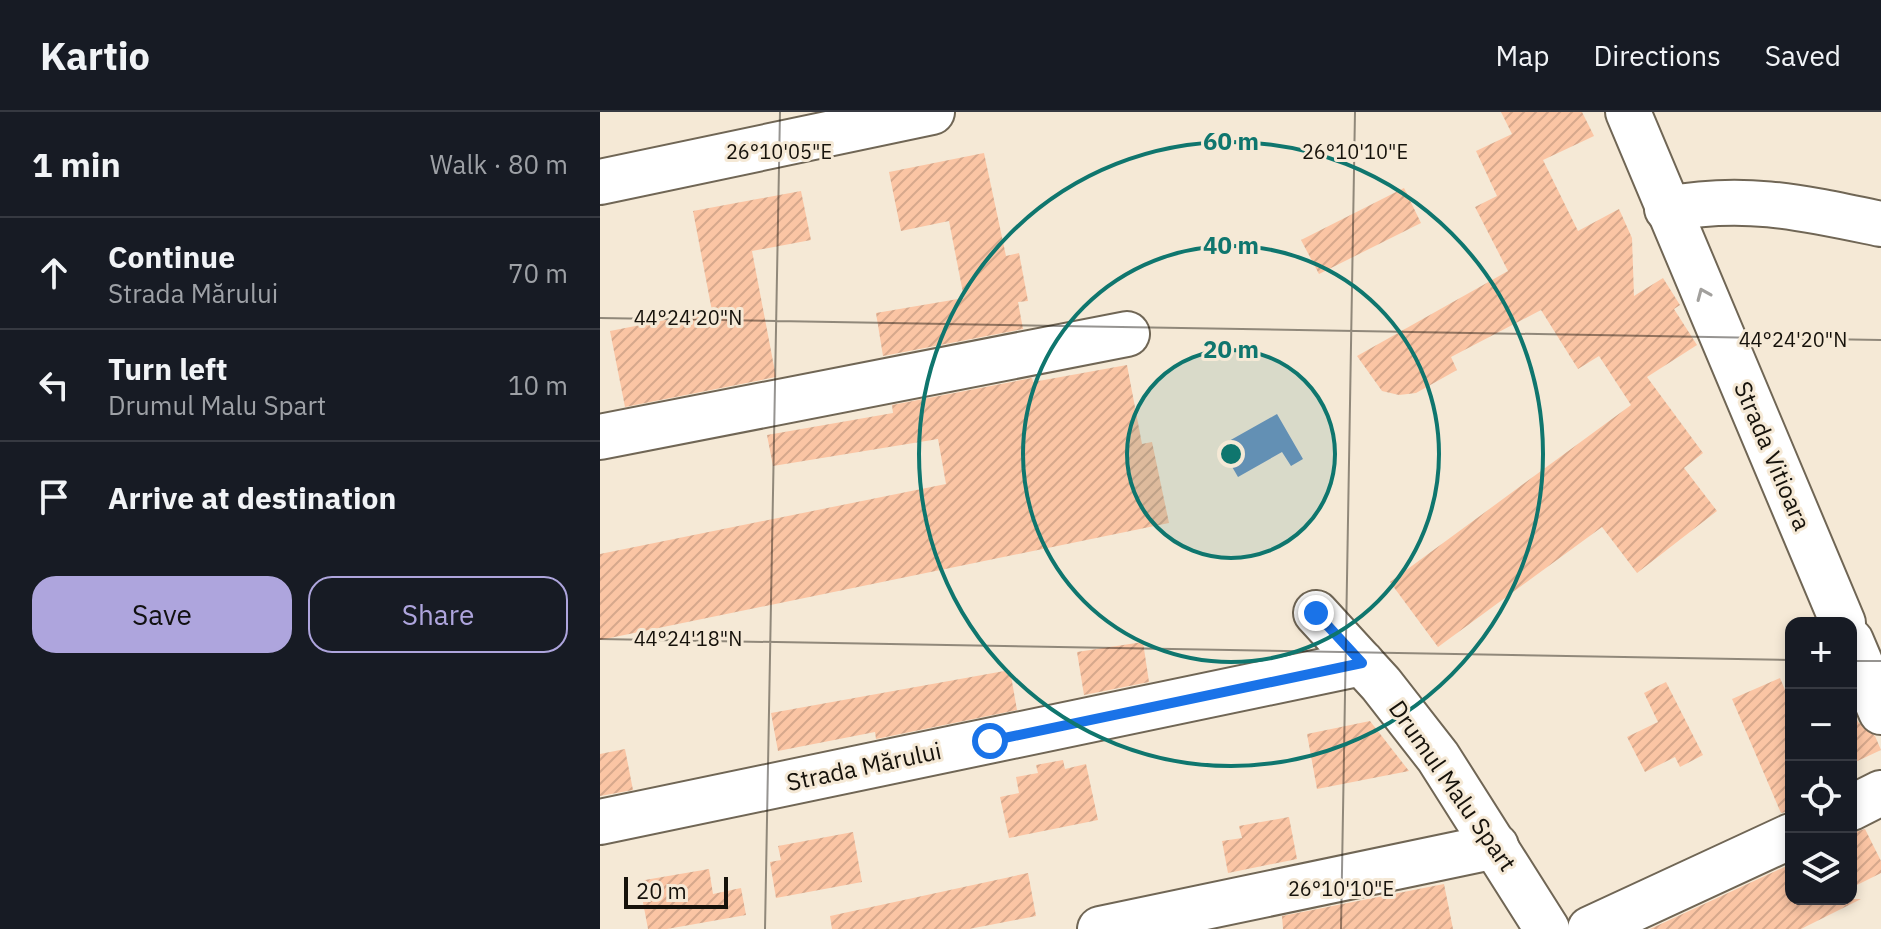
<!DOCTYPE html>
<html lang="en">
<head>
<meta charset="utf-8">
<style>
  :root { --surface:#171b24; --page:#242831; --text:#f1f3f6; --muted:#9ea1a6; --line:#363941; --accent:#aea5dd }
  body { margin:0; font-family:"IBM Plex Sans",sans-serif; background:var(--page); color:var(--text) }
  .controls { position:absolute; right:24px; bottom:24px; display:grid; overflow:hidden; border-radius:16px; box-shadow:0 4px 12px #0003 }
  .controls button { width:72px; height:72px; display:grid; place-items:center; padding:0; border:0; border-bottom:2px solid var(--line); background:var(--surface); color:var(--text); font:40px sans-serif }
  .scale { position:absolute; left:24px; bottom:20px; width:104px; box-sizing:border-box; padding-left:8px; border:4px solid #16120b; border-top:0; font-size:22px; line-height:28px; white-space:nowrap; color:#16120b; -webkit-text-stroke:6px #f5e9d6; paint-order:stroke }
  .stop { position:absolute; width:24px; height:24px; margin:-18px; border:6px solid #1a73e8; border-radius:50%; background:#fff }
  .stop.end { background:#1a73e8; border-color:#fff; box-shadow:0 2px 8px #0008 }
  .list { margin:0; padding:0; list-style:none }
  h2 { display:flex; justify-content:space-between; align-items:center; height:104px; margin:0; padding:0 32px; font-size:34px }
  h2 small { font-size:26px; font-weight:400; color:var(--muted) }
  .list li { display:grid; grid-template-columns:52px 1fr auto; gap:24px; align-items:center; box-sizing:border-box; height:112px; padding:0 32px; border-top:2px solid var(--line) }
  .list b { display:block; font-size:30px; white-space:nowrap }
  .list p { margin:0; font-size:26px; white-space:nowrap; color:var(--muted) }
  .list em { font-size:26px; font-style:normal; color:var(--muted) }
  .actions { display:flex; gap:16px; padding:24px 32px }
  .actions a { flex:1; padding:18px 0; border:2px solid var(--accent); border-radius:24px; text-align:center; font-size:28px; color:var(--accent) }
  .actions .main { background:var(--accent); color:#111 }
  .icon { flex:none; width:44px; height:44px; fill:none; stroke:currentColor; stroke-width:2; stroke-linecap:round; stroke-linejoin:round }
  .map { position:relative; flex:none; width:1281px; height:817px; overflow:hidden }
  header { display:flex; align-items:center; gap:48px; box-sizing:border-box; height:112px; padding:0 40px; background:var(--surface); border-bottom:2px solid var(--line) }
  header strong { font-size:38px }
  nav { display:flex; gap:44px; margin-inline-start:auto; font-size:28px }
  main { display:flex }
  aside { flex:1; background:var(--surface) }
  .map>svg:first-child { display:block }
  .water { fill:#6f94bf }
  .building { fill:url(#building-hatch) }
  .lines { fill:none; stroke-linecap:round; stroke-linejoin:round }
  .minor-casing { stroke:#706655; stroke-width:48 }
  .minor { stroke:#fff; stroke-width:44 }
  .oneway { stroke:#a2a09d }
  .route { stroke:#1a73e8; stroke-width:10 }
  .ticks { fill:none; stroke:#16120b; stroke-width:2; stroke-opacity:0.45 }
  .ring { fill:none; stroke:#0f766e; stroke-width:4 }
  .labels { text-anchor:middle; stroke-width:6; stroke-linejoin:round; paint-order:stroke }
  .street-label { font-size:24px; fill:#16120b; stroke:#f5e9d6 }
  .ticks-label { font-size:20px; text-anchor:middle; fill:#16120b; stroke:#f5e9d6; stroke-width:6; stroke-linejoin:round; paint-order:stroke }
  .centre { fill:#0f766e; stroke:#f5e9d6; stroke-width:4 }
  .ring-label { font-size:24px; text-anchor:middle; font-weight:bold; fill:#0f766e; stroke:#f5e9d6; stroke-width:6; stroke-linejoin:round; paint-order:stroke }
</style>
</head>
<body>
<header>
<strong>Kartio</strong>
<nav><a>Map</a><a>Directions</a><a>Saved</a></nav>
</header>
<main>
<aside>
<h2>1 min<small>Walk · 80 m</small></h2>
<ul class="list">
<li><svg class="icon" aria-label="ahead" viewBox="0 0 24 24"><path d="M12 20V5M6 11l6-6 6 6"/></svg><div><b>Continue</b><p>Strada Mărului</p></div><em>70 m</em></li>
<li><svg class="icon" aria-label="left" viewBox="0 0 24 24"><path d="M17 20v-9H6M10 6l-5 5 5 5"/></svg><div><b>Turn left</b><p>Drumul Malu Spart</p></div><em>10 m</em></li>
<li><svg class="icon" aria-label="arrive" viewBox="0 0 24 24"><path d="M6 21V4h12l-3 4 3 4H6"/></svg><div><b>Arrive at destination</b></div></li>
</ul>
<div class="actions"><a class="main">Save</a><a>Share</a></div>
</aside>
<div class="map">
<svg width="1281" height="817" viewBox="0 0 1281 817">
  <defs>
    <pattern id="building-hatch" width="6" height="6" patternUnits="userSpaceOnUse" patternTransform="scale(2)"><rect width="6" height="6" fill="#fbc5a4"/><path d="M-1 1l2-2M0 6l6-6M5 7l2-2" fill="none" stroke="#d6a88c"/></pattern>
  </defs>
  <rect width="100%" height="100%" fill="#f5e9d6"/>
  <polygon class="water" points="677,302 703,347 691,354 682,340 638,365 620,334"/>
  <g class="building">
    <polygon points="901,0 982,0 994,24 943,48 978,119 1019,97 1032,126 1034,184 1063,166 1080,193 1074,197 1097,233 1047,265 1103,341 1084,356 1117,399 1037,461 1002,415 838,535 790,470 1031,293 999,244 978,257 941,198 851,245 857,258 816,281 799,283 782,279 757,244 908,159 875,95 897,84 876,39 912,22"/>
    <polygon points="384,41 406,144 419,141 428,189 418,190 423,217 283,244 276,201 364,186 349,109 301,119 289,60"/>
    <polygon points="804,76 821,111 719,162 701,128"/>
    <polygon points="201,79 211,128 152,139 176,265 25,295 10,219 112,199 93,99"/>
    <polygon points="527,253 542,332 552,330 569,411 0,528 0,442 346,372 338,327 173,354 167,323 293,301 292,293 432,266 433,270"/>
    <polygon points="543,530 549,570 484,583 477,540"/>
    <polygon points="410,558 417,598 276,627 275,620 178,639 171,601"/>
    <polygon points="1180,566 1191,592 1191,699 1181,701 1132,587"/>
    <polygon points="1066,570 1103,643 1080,655 1075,645 1045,660 1027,625 1058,610 1044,581"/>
    <polygon points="1251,593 1258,610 1275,624 1281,638 1251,652"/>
    <polygon points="770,609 809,659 717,677 707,622"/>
    <polygon points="25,637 33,678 0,684 0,642"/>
    <polygon points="463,648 465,657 486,652 498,708 409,726 400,685 419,681 416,665 438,661 436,653"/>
    <polygon points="689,705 697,747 628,761 622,729 642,726 639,714"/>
    <polygon points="1265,717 1281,749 1281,761 1251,776 1251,721"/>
    <polygon points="253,720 262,770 176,786 170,750 181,748 178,734"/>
    <polygon points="1191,752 1191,787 1261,787 1201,817 1050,817"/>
    <polygon points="109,757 113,782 141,776 146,803 67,817 48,817 39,769"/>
    <polygon points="428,761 436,804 369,817 232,817 230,804"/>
    <polygon points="844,772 853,817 683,817 682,804"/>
  </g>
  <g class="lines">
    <defs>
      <g id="minor">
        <polyline points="1028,0 1243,511"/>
        <polyline points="0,70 332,0"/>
        <path d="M1067 97C1146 82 1204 96 1281 112"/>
        <polyline points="0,325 527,222"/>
        <polyline points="716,501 781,572 838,645 947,817"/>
        <polyline points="1251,529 1281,600"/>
        <polyline points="1251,696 1281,681"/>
        <polyline points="0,710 762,551"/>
        <polyline points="500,817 896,734"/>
        <polyline points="990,817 1191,724"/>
      </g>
    </defs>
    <use href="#minor" class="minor-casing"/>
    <use href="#minor" class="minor"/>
  </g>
  <defs><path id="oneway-chevron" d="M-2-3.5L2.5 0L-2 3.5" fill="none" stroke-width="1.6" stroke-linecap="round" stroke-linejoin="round" transform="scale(2)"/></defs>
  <use class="oneway" href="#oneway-chevron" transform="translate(1103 182) rotate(-113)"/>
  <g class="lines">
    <polyline class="route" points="390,629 762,551 716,501"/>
  </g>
  <path class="ticks" d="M0 206 1281 228M0 527 1191 548M1251 549H1281M165 817 180 0M741 817 755 0"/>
  <circle cx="631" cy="342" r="104" fill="#0f766e" fill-opacity=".12"/>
  <g class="ring">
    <circle cx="631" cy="342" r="104"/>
    <circle cx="631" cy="342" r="208"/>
    <circle cx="631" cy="342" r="312"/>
  </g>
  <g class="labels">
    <g class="street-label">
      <text transform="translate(1172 344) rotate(67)" y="8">Strada Vitioara</text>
      <text transform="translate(264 655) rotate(-12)" y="8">Strada Mărului</text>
      <text transform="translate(852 674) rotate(55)" y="8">Drumul Malu Spart</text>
    </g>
  </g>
  <g class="ticks-label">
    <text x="179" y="47">26°10'05"E</text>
    <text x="755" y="47">26°10'10"E</text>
    <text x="88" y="213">44°24'20"N</text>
    <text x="1193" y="235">44°24'20"N</text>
    <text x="88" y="534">44°24'18"N</text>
    <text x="741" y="784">26°10'10"E</text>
  </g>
  <circle cx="631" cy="342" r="12" class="centre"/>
  <g class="ring-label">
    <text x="631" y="38">60 m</text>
    <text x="631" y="142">40 m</text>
    <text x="631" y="246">20 m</text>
  </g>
</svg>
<div class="controls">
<button>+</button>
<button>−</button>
<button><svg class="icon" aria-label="locate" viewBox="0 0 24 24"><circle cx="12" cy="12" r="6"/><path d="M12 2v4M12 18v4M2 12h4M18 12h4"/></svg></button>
<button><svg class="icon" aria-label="layers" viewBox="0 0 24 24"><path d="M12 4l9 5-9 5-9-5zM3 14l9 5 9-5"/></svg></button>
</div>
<div class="scale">20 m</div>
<div class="stop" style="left:390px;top:629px"></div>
<div class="stop end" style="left:716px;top:501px"></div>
</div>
</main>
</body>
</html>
